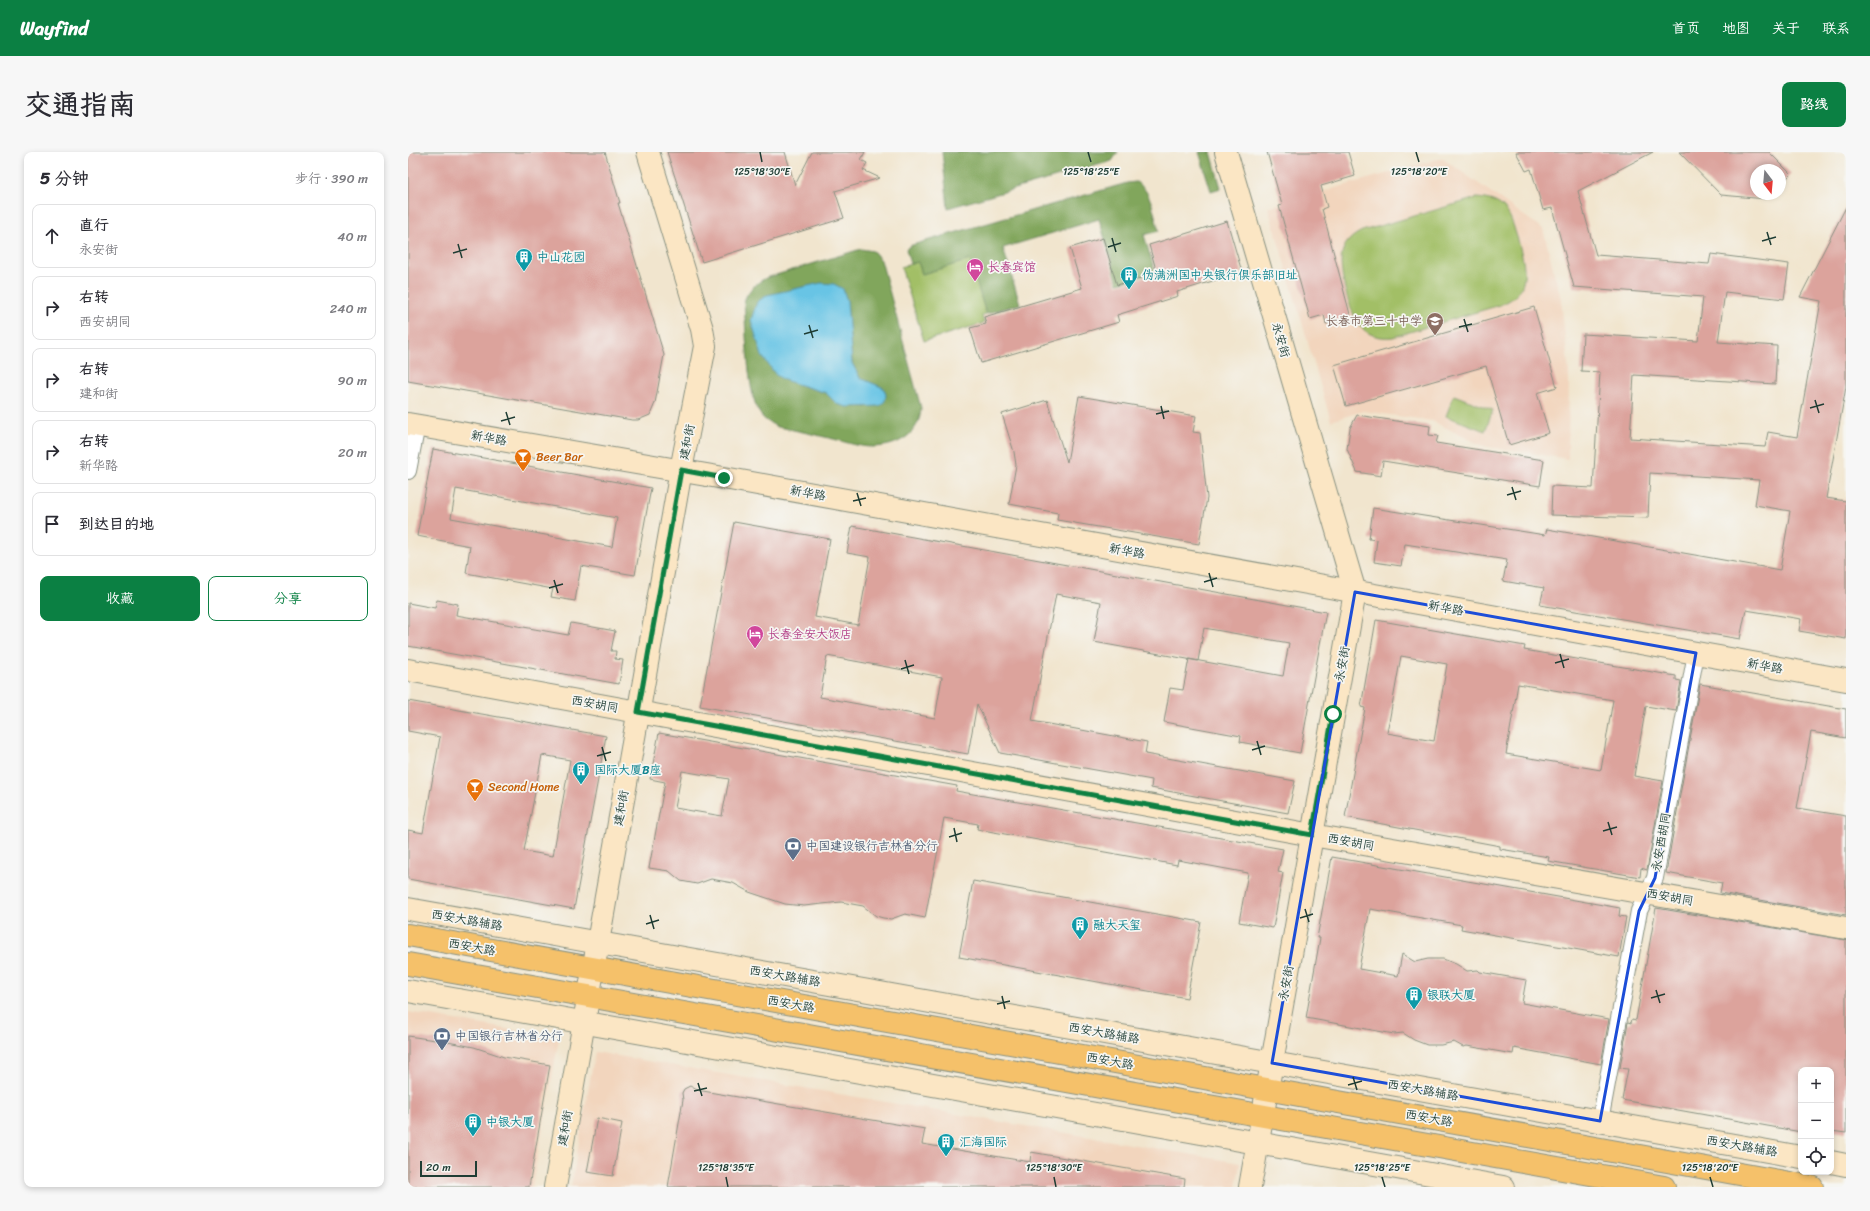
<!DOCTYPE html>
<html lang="zh">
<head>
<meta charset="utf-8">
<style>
  :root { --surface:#fff; --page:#f7f7f7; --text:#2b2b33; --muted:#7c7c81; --line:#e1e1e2; --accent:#0b8043 }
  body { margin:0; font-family:Sriracha,"LXGW WenKai TC",sans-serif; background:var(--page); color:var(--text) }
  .controls { position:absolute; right:12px; bottom:12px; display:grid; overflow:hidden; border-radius:8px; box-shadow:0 2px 6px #0003 }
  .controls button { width:36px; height:36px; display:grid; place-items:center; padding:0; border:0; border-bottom:1px solid var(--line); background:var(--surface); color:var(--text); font:20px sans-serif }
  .compass { position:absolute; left:1342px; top:12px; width:36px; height:36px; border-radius:50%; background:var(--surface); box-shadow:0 2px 6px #0003; rotate:164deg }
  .scale { position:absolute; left:12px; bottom:10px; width:57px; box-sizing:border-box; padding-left:4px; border:2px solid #1f3d34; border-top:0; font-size:11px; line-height:14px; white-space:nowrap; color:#1f3d34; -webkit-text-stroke:3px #f6f6f2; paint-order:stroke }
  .stop { position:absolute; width:12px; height:12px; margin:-9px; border:3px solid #0b8043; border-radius:50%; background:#fff }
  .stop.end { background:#0b8043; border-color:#fff; box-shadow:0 1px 4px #0008 }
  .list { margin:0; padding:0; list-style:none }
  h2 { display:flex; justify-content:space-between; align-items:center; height:52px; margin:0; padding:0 16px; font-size:17px }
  h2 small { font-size:13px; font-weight:400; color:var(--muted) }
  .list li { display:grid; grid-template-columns:26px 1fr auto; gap:12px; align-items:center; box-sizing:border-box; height:64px; margin:0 8px 8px; padding:0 8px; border:1px solid var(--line); border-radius:8px }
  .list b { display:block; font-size:15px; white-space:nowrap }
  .list p { margin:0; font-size:13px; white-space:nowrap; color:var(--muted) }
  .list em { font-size:13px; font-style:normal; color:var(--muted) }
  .actions { display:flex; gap:8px; padding:12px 16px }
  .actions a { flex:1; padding:9px 0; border:1px solid var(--accent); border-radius:8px; text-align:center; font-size:14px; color:var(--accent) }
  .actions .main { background:var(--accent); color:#fff }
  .icon { flex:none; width:22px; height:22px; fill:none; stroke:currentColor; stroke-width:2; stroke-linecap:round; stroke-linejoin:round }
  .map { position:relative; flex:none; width:1438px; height:1035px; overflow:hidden; border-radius:8px }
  header { display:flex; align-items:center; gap:24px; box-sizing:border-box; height:56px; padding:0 20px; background:var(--accent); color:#fff }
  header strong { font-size:19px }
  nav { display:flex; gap:22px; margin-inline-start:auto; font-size:14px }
  .intro { display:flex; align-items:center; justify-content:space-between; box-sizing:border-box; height:96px; padding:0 24px }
  h1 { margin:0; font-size:28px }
  .button { padding:10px 18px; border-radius:8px; background:var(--accent); color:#fff; font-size:14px; font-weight:700 }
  main { display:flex; gap:24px; padding:0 24px }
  aside { flex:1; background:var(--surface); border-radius:8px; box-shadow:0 2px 6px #0003 }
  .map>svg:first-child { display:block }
  .built { fill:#f2d5bd }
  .green { fill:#a2bf66; stroke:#607e4d }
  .forest { fill:#81a65b; stroke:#507248; fill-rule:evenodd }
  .water { fill:#67c4e5; stroke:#43808c }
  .building { fill:#dca39c; fill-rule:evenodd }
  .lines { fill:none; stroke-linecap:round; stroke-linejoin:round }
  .street-casing { stroke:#889181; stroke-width:18 }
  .secondary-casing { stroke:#889181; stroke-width:24 }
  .primary-casing { stroke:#889181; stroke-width:24 }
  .street { stroke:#fff; stroke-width:16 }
  .secondary { stroke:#fbe6c4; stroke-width:22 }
  .primary { stroke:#f5c16b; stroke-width:22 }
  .route { stroke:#0b8043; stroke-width:5 }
  .marked { fill:none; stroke:#1d4ed8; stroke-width:3; stroke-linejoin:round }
  .ticks { fill:none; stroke:#1f3d34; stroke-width:1.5 }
  .labels { text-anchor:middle; stroke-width:3.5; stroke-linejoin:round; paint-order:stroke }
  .culture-label { font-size:12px; fill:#0d838f; stroke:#f6f6f2; text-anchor:start }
  .hotel-label { font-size:12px; fill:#b23c85; stroke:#f6f6f2; text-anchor:start }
  .education-label { font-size:12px; fill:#785e54; stroke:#f6f6f2; text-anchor:end }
  .street-label { font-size:12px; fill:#1f3d34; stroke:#f6f6f2 }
  .food-label { font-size:12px; fill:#c56008; stroke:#f6f6f2; text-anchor:start }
  .service-label { font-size:12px; fill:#4e5e75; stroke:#f6f6f2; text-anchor:start }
  .ticks-label { font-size:10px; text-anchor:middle; fill:#1f3d34; stroke:#f6f6f2; stroke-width:3.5; stroke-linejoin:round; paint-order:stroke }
</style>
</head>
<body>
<header>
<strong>Wayfind</strong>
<nav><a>首页</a><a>地图</a><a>关于</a><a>联系</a></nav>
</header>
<div class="intro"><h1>交通指南</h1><a class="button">路线</a></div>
<main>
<aside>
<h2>5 分钟<small>步行 · 390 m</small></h2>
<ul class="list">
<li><svg class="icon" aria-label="ahead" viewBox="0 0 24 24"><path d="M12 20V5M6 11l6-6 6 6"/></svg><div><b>直行</b><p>永安街</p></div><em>40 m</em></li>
<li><svg class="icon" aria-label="right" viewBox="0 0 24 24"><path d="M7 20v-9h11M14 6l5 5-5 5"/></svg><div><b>右转</b><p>西安胡同</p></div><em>240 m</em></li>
<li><svg class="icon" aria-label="right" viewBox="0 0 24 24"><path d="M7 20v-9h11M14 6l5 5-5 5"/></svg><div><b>右转</b><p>建和街</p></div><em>90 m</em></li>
<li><svg class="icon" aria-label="right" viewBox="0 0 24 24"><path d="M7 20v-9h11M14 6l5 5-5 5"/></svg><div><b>右转</b><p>新华路</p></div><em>20 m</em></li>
<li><svg class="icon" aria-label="arrive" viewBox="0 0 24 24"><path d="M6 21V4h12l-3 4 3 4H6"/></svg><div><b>到达目的地</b></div></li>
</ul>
<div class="actions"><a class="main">收藏</a><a>分享</a></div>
</aside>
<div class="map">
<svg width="1438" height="1035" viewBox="0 0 1438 1035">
  <rect width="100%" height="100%" fill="#f6f6f2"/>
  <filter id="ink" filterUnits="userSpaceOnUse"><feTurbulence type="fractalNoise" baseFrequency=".025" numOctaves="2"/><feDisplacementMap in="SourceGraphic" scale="8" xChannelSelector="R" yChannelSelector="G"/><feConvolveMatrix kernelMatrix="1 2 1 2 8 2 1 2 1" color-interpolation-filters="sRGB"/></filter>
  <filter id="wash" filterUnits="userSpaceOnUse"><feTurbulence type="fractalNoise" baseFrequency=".012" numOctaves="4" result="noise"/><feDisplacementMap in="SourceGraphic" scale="16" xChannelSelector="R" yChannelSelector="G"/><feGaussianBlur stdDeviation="0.9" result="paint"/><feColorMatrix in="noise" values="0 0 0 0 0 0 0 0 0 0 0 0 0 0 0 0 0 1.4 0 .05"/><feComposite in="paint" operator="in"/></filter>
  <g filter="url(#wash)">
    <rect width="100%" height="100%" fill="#f1e5ce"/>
    <g class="built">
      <polygon points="1034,6 1135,77 1153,147 1161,221 1160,307 1075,294 1024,269 955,259 923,269 860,55"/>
      <polygon points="0,860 151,886 124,1035 0,1035"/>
      <polygon points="187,900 832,1011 828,1035 163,1035"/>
    </g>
    <g class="green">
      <path d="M1069 46C1078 47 1087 48 1095 55 1104 64 1106 77 1110 88 1117 115 1125 140 1092 153L985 185C974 186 963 185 954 176 942 164 928 114 935 98 938 89 946 83 954 79Z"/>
      <polygon points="562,108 578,162 574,164 576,171 516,189 493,115 510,110 514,122"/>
      <polygon points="1046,243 1085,258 1077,279 1038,264"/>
    </g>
    <g class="forest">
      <polygon points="534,0 710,0 704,9 540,56"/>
      <polygon points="791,0 803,0 813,36 803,39"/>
      <path d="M728 30C744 38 746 63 751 79L736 83 747 120 710 131 691 67 595 96 612 152 578 162 562 108 514 122 510 110 502 112 498 97 504 93 719 31Z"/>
      <path d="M453 97 465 99 473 108 513 256C512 283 489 295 464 295 450 295 435 289 421 286 404 282 387 278 370 275 362 271 355 268 351 260 339 241 338 175 336 150 339 139 348 131 358 126ZM435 137 439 149 444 211 452 226 476 236 459 255 429 252 418 241 389 232Z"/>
    </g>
    <polygon class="water" points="413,131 426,132 435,137 439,149 444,211 452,226 476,236 478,243 477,249 471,254 439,255 429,252 418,241 376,228 368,223 354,204 343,168 349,150 359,143"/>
    <g id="blocks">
      <g class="building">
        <polygon points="0,0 197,0 212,51 210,51 256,203 247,251 242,263 230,268 224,268 0,229"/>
        <polygon points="259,0 377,0 387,33 404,0 457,0 453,8 459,11 455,18 472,26 427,39 436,66 294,110"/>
        <polygon points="859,0 940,0 947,24 913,34 919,55 914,57 943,166 918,172 916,163 902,167 871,54 874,53"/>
        <polygon points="1108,0 1245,0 1170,39 1188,103 1301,112 1303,102 1381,112 1376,147 1317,140 1310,190 1369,194 1367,232 1226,223 1222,286 1357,295 1360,280 1389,285 1413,149 1392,145 1438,55 1438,235 1418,346 1438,349 1438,487 1391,479 1393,467 1338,458 1332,487 1132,453 1136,436 1095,429 1099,408 997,392 993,414 966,410 969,388 961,387 965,356 1137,383 1139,377 1372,418 1382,359 1347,353 1351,328 1242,321 1240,366 1143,363 1144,334 1185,336 1192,220 1173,219 1175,182 1290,189 1295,145 1166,135 1144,56 1135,58 1123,17 1118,19"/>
        <polygon points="1271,0 1361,0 1383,22 1372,33 1372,18 1348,18 1348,42 1362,42 1358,47 1313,43"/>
        <polygon points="819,69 834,120 769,140 770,144 709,163 711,170 573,211 562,176 578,172 576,165 674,136 662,96 695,86 709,133 749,121 741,93"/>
        <polygon points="1126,155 1149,235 1129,241 1141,281 1101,293 1078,214 938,254 926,213"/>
        <polygon points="671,244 788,264 785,280 792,281 799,346 791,392 649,368 650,361 601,352 608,313 606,300 594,262 639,248 659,310"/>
        <polygon points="949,263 1022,274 1021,283 1030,284 1028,291 1136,308 1132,334 975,309 973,324 949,320 939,297 942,276"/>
        <path d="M25 297 243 336 227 423 173 414 167 449 143 445 145 437 58 421 62 394 9 384ZM48 337 209 366 204 395 43 366Z"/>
        <path d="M326 370 422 387 407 465 450 473 462 405 439 401 444 374 918 460 892 601 832 590 833 584 756 570 762 536 775 538 781 507 875 524 881 491 796 476 790 509 686 490 693 450 648 442 624 569 739 590 737 602 887 629 880 661 743 636 744 628 592 601 569 552 560 602 292 554ZM419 504 534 525 527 566 412 545Z"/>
        <polygon points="29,448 50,452 48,463 160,483 163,471 207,479 203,499 208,499 207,507 215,508 211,532 0,494 0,451 27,456"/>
        <path d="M968 468 1117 494 1116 498 1268 524V528L1273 529 1268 559 1238 554 1226 624 1255 629 1239 718 1233 716 1232 725 1198 719 1140 709 1141 705 1092 697V694L937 665 957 556 953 555ZM993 504 1039 512 1026 589 979 581ZM1110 532 1205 548 1193 618 1098 602Z"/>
        <polygon points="1292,532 1438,557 1438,586 1403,580 1389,656 1438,664 1438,763 1312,741 1314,731 1258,721"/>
        <path d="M0 549 198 584 166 757 0 727V678L15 681 32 585 0 579ZM134 603 162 608 145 704 116 699Z"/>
        <path d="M251 581 549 634 548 639 875 697 870 720 875 721 865 776 831 770 840 721 770 708 769 713 569 677 570 672 536 666 517 766 497 762 483 767 475 766 468 764 455 754 433 750 396 754 377 752 341 740 325 731 303 727 289 732 273 729 261 719 241 716 257 630 242 627ZM274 619 321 627 314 664 267 656Z"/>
        <polygon points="924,705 1212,756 1211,764 1218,765 1211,805 1053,777 1054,773 962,757 951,817 990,824 994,802 1007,810 1020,807 1035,807 1048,812 1059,819 1070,818 1072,820 1118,828 1114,851 1201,867 1193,912 1106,896 1105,902 1059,894 1055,895 1046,890 1033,893 1019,893 1006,888 995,881 986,882 898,866 912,786 909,786"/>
        <polygon points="565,729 793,770 779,846 551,805"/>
        <polygon points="1248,756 1438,788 1438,981 1423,979 1423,918 1393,918 1393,980 1214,948 1220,917 1212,916 1220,870 1223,871 1224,867 1228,868"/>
        <polygon points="0,884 34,889 66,895 96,905 142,913 121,1035 0,1035"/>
        <polygon points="282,934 289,938 517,977 514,992 622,1010 623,1000 777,1027 776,1035 260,1035 275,948 274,941 276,937"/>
        <polygon points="189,966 214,971 205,1024 179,1020"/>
      </g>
    </g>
  </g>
  <g filter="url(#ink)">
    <use href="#blocks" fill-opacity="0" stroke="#889181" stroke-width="1"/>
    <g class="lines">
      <defs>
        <g id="street">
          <polyline points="0,319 9,273"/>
          <polyline points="1192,969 1231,759 1247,726 1288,501"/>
        </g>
        <g id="secondary">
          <polyline points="818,0 947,440 842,1035"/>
          <polyline points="0,272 316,326 1438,528"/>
          <polyline points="0,518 904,683 1438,776"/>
          <polyline points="0,757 1393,1005"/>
          <polyline points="0,839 1095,1035"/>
          <polyline points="1423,1010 1438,1013"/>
          <polyline points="147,1035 273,318 297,194 294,177 240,0"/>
        </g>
        <g id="primary">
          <polyline points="0,783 1404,1035"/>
          <polyline points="0,812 1256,1035"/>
        </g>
      </defs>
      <use href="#street" class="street-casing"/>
      <use href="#secondary" class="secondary-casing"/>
      <use href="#primary" class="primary-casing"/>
      <use href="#street" class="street"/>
      <use href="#secondary" class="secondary"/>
      <use href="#primary" class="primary"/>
    </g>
  </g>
  <g class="lines" filter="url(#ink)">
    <polyline class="route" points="316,326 273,318 230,560 904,683 925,562"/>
  </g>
  <path class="marked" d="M947 440 1288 501 1247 726 1231 759 1192 969 864 911Z"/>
  <path class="ticks" d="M352 0 354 10M680 0 683 10M1008 0 1011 10M1359 80 1363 93M704 86 708 100M1354 89 1368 85M50 92 54 106M700 95 713 91M45 101 59 97M1056 167 1060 180M401 173 405 186M1051 175 1064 172M396 182 410 178M1407 248 1411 261M753 254 756 267M1402 256 1416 252M98 260 102 273M748 262 761 259M93 269 107 265M1104 335 1108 348M449 341 453 354M1099 343 1113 339M445 349 458 346M801 421 805 435M146 428 150 441M796 430 809 426M141 436 155 432M1152 502 1156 516M497 508 501 522M1147 511 1161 507M493 517 506 513M849 589 853 603M194 595 198 609M844 598 857 594M189 604 203 600M1200 670 1204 683M546 676 549 690M1195 679 1209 675M541 685 554 681M897 757 901 770M242 763 246 777M892 766 905 762M238 772 251 768M1248 838 1252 851M594 844 597 857M1243 846 1257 842M589 852 602 849M945 925 949 938M290 931 294 944M940 933 954 929M286 939 299 936M318 1025 320 1035M646 1025 648 1035M974 1025 977 1035M1302 1025 1305 1035"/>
  <defs>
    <symbol id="building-pin" viewBox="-11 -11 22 30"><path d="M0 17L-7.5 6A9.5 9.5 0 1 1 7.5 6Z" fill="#0f9aa8" stroke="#f6f6f2"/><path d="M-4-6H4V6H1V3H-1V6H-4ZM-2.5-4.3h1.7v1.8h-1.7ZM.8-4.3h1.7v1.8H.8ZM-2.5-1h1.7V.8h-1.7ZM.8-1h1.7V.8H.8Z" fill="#fff"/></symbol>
    <symbol id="hotel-pin" viewBox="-11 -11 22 30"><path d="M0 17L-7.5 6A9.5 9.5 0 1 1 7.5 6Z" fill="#d1479c" stroke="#f6f6f2"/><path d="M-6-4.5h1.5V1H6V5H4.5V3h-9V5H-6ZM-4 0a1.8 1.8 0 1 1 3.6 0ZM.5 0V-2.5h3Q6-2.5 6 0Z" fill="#fff"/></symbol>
    <symbol id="school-pin" viewBox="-11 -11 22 30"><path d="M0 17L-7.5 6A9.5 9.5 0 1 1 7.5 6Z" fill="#8d6e63" stroke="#f6f6f2"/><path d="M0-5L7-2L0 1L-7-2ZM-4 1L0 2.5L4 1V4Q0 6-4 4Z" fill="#fff"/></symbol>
    <symbol id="bar-pin" viewBox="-11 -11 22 30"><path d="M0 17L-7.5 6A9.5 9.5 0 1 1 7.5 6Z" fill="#e8710a" stroke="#f6f6f2"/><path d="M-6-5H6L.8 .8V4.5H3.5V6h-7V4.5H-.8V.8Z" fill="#fff"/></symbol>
    <symbol id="bank-pin" viewBox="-11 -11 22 30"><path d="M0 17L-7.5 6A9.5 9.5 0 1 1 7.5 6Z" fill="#5c6f8a" stroke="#f6f6f2"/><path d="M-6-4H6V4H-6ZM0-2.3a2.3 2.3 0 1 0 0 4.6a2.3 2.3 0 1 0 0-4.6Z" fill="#fff"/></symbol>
  </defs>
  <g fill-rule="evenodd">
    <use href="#building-pin" x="106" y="95" width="20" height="27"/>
    <use href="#hotel-pin" x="557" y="105" width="20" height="27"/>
    <use href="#building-pin" x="711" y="113" width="20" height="27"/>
    <use href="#school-pin" x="1017" y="159" width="20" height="27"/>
    <use href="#bar-pin" x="105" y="295" width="20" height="27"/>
    <use href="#hotel-pin" x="337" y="472" width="20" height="27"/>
    <use href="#building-pin" x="163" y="608" width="20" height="27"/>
    <use href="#bar-pin" x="57" y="625" width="20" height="27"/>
    <use href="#bank-pin" x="375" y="684" width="20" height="27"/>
    <use href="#building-pin" x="662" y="763" width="20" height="27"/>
    <use href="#building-pin" x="996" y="833" width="20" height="27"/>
    <use href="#bank-pin" x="24" y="874" width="20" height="27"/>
    <use href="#building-pin" x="55" y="960" width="20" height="27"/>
    <use href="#building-pin" x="528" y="980" width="20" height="27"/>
  </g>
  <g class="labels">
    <g class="culture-label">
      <text x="129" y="109">中山花园</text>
      <text x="734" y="127">伪满洲国中央银行俱乐部旧址</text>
      <text x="186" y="622">国际大厦B座</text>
      <text x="685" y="777">融大天玺</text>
      <text x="1019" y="847">银联大厦</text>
      <text x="78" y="974">中银大厦</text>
      <text x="551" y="994">汇海国际</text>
    </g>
    <g class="hotel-label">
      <text x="580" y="119">长春宾馆</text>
      <text x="360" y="486">长春金安大饭店</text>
    </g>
    <g class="education-label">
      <text x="1014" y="173">长春市第三十中学</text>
    </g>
    <g class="street-label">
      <text transform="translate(873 188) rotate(74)" y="4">永安街</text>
      <text transform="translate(81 286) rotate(10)" y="4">新华路</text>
      <text transform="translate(279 290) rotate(-79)" y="4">建和街</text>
      <text transform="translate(400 341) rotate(10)" y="4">新华路</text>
      <text transform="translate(719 399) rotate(10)" y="4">新华路</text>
      <text transform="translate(1038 456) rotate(10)" y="4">新华路</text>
      <text transform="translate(934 512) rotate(-80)" y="4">永安街</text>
      <text transform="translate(1357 514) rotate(10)" y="4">新华路</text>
      <text transform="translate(187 552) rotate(10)" y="4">西安胡同</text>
      <text transform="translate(213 656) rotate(-80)" y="4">建和街</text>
      <text transform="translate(943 690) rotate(10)" y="4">西安胡同</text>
      <text transform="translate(1253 690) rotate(-80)" y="4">永安西胡同</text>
      <text transform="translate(1262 745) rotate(10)" y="4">西安胡同</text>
      <text transform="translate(59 768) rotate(10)" y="4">西安大路辅路</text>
      <text transform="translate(64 795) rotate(10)" y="4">西安大路</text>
      <text transform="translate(377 824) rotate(10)" y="4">西安大路辅路</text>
      <text transform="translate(878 831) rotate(-80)" y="4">永安街</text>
      <text transform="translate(383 852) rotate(10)" y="4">西安大路</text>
      <text transform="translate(696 881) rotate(10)" y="4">西安大路辅路</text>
      <text transform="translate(702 909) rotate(10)" y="4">西安大路</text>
      <text transform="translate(1015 938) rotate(10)" y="4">西安大路辅路</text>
      <text transform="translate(1021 966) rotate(10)" y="4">西安大路</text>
      <text transform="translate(157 976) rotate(-80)" y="4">建和街</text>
      <text transform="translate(1334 994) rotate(10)" y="4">西安大路辅路</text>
    </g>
    <g class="food-label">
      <text x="128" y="309">Beer Bar</text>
      <text x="80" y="639">Second Home</text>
    </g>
    <g class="service-label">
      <text x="398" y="698">中国建设银行吉林省分行</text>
      <text x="47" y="888">中国银行吉林省分行</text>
    </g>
  </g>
  <g class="ticks-label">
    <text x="354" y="23">125°18'30"E</text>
    <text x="683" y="23">125°18'25"E</text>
    <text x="1011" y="23">125°18'20"E</text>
    <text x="318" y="1019">125°18'35"E</text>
    <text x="646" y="1019">125°18'30"E</text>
    <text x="974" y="1019">125°18'25"E</text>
    <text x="1302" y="1019">125°18'20"E</text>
  </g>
</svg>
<div class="controls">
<button>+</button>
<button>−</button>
<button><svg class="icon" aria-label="locate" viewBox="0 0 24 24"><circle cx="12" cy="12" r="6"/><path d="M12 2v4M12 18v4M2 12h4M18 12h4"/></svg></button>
</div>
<svg class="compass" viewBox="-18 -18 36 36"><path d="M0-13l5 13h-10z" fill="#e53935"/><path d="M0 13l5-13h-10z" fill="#7c7c81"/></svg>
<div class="scale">20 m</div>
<div class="stop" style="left:925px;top:562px"></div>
<div class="stop end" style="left:316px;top:326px"></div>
</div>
</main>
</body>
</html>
